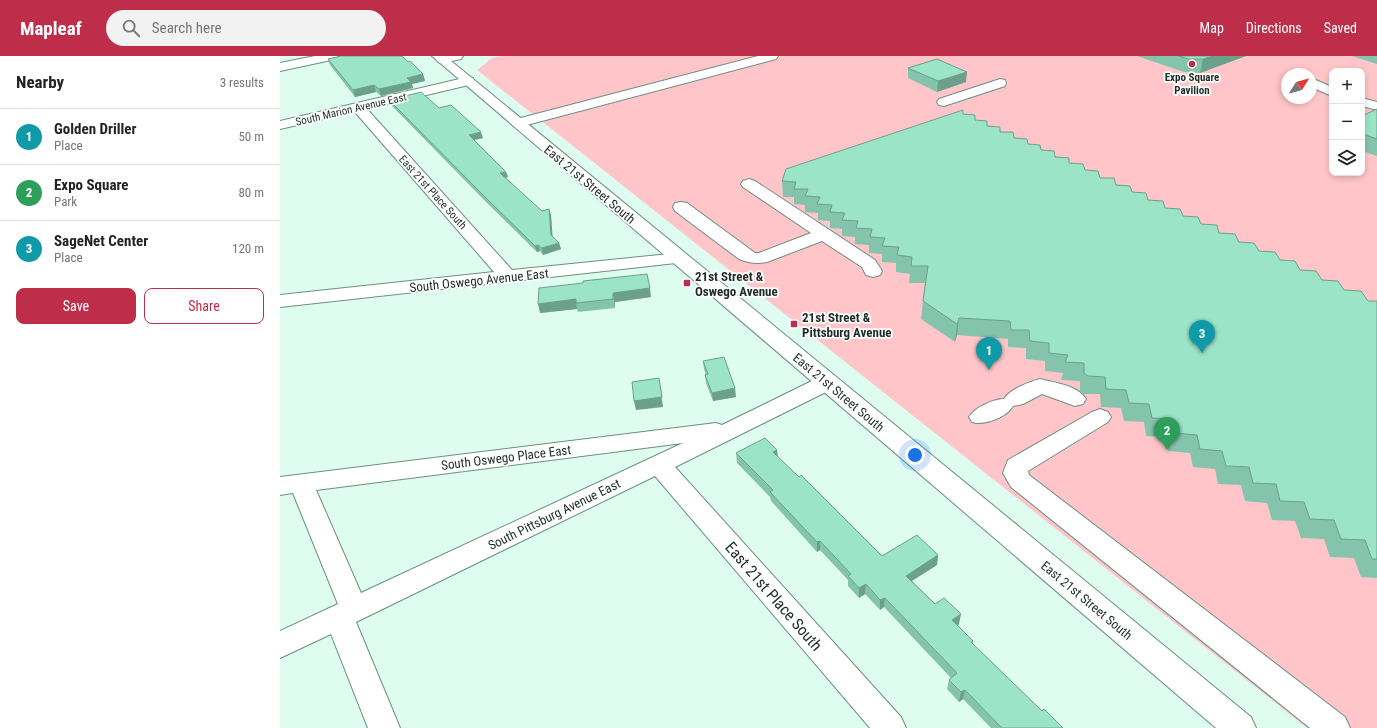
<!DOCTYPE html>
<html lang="en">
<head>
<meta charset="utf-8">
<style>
  :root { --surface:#fff; --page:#f2f2f2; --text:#222; --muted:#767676; --line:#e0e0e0; --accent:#be2d4a }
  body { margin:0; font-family:"Roboto Condensed",sans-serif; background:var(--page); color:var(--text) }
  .controls { position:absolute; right:12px; top:12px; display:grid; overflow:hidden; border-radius:8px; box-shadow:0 2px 6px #0003 }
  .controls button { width:36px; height:36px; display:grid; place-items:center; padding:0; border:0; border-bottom:1px solid var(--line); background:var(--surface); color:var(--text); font:20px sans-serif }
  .compass { position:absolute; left:1001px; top:12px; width:36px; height:36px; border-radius:50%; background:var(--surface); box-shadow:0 2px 6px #0003; rotate:53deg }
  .you { position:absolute; left:635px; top:399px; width:14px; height:14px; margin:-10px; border:3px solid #fff; border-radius:50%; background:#1a73e8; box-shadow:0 0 0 6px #1a73e833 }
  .badge { display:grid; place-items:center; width:26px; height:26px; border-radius:50%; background:var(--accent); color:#fff; font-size:13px; font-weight:700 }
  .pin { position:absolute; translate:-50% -33px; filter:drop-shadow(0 1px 2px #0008) }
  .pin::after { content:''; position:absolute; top:21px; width:14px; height:12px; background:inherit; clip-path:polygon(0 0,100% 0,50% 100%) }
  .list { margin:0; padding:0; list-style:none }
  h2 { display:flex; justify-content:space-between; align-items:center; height:52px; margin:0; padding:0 16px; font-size:17px }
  h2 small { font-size:13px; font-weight:400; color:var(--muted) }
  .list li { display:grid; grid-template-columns:26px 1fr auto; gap:12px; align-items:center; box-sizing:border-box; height:56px; padding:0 16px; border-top:1px solid var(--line) }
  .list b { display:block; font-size:15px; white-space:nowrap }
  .list p { margin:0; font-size:13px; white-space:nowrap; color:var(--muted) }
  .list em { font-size:13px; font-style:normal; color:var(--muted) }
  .actions { display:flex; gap:8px; padding:12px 16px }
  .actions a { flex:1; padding:9px 0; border:1px solid var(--accent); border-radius:8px; text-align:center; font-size:14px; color:var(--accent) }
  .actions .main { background:var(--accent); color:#fff }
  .icon { flex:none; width:22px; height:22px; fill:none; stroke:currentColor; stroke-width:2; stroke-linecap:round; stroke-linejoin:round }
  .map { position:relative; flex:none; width:1097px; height:672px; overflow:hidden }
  header { display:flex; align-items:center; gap:24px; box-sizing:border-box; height:56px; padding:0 20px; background:var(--accent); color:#fff }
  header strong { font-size:19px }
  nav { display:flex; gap:22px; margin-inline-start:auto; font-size:14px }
  .search { width:280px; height:36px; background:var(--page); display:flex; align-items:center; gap:10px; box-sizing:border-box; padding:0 14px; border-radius:22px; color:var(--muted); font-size:15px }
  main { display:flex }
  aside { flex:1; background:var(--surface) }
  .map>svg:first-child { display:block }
  .green { fill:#ffc5c9; fill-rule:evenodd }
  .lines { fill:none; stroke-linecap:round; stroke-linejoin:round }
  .minor-casing { stroke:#6b8f80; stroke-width:2 }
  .major-casing { stroke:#6b8f80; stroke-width:2 }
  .minor { fill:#fff; fill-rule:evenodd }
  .major { fill:#fff; fill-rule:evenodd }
  .wall { fill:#85c4ac }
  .shaded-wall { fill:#6ca08c }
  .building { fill:#9be4c8; stroke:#6ca08c }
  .poi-dot { fill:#be2d4a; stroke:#fff; stroke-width:1.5 }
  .labels { text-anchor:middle; stroke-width:3.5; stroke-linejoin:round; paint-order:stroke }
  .far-poi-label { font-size:11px; font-weight:bold; fill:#1d2c26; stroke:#fff }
  .far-street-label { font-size:11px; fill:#1d2c26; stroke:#fff }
  .street-label { font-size:13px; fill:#1d2c26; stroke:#fff }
  .poi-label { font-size:13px; font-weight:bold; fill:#1d2c26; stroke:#fff; text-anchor:start }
  .near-street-label { font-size:16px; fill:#1d2c26; stroke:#fff }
</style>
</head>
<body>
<header>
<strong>Mapleaf</strong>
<div class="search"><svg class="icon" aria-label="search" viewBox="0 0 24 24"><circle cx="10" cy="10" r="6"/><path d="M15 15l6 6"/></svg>Search here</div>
<nav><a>Map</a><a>Directions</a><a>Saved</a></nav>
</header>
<main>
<aside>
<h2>Nearby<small>3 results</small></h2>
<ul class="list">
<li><span class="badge" style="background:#0f9aa8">1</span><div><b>Golden Driller</b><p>Place</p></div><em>50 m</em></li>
<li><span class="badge" style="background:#2e9e5b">2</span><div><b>Expo Square</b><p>Park</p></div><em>80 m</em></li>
<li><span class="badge" style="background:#0f9aa8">3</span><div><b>SageNet Center</b><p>Place</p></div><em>120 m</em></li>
</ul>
<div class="actions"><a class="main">Save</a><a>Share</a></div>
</aside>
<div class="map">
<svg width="1097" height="672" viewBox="0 0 1097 672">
  <rect width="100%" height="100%" fill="#defdf0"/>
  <path class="green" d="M222 0H1097V672H1027L197 14 212 2ZM1052 15H1082V117H1052ZM1007 18H1031V42H1007Z"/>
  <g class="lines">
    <defs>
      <g id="minor">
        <polygon points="35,0 58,0 56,3 0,15 0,7"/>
        <polygon points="158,0 183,0 181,3 162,7 158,6 156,3"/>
        <polygon points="478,0 498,0 496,3 243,70 238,71 233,70 231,67 233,64"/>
        <polygon points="1015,14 1020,15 1022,18 1009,18 1011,15"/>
        <polygon points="188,21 193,22 194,25 193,28 87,53 232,214 399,197 405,198 408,202 405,206 0,251 0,239 214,216 75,56 0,73 0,65"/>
        <polygon points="1031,22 1052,31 1052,40 1031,31"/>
        <polygon points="720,23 725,24 726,27 725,30 664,50 659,49 657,46 659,43"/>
        <polygon points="1082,42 1097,46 1097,54 1082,50"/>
        <path d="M469 123 475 125 595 204 602 215 600 219 593 221 586 219 582 211 542 185 487 206C477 208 469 207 459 203L395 155 393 151 395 147 401 146 407 147 475 197H479L531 177 463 131 461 128 463 125Z"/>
        <path d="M548 319 556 321 559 326 556 331 395 411 621 661 626 672H590L375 420 76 566 120 672H88L51 578 0 602V575L58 548 13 437 0 439V421L436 367 442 369 540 321ZM403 387 81 537 36 434Z"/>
        <path d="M760 323C775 327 797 329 806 343L803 348 795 350 762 338 743 348 733 350C727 361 704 370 692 366L689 361C694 352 713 343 724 343 730 333 749 326 760 323Z"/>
        <polygon points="820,353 828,356 831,361 828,366 748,415 749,419 1065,661 1070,672 1030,672 731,431 723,417 728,404 812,356"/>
      </g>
      <polygon id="major" points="152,0 165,0 971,661 976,672 936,672"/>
    </defs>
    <use href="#minor" class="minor-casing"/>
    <use href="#major" class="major-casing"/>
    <use href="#minor" class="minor"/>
    <use href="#major" class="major"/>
  </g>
  <g class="wall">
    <polygon points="857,0 966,0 920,17 904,16"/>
    <polygon points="1072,0 1097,0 1097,8"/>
    <polygon points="48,3 128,6 143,18 145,25 132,28 133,32 101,40 96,36 75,41 50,9"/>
    <polygon points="628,12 686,26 657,36 628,22"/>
    <polygon points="109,44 159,52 203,82 194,84 226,116 228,121 225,122 262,155 269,153 271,159 272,180 279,187 281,193 263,199 260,195 257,196 208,148 111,49"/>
    <polygon points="1097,53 1097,100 1082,95 1082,60"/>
    <polygon points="683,58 805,114 885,152 1064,234 1088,245 1097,245 1097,522 1081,521 1074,502 1050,501 1044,483 1021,482 1015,465 992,464 987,447 965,445 961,429 938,428 935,413 913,411 910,397 888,395 887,381 866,380 864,366 844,365 841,352 821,351 820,338 803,338 800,335 800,325 781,324 783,317 765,315 765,305 746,303 746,292 728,291 728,283 677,279 675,286 641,263 645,227 629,227 630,218 616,216 616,207 602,206 602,198 589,197 589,189 575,188 575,181 562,180 562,173 550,172 550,165 538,164 538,157 525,156 525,149 514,148 514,141 503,141 502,125"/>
    <polygon points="1052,79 1052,88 1049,87"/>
    <polygon points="259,232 371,241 335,246 335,252 298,256 297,253 260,257"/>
    <polygon points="423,305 456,341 433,345 426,327 425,319 426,319 424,313"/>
    <polygon points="497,394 498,401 602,500 658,499 657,509 632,525 655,548 679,568 678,569 693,585 693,588 762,655 783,672 711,672 683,643 679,646 667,633 669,624 671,622 604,551 600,554 585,538 579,542 568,530 568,524 540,494 537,496 491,445 490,441 457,407 456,397"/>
  </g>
  <g class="shaded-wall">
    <polygon points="933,0 966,0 920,17 923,3"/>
    <polygon points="687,16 686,26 657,36 658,25"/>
    <polygon points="143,18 145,25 132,28 133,32 101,40 99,33 127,22"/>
    <polygon points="94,29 96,36 75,41 73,34"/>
    <polygon points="201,76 203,82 190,85 189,79"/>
    <polygon points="226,116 228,121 221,123 220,117"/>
    <polygon points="269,153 271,159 273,185 271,179"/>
    <polygon points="279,187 281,193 263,199 262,192"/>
    <polygon points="258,189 260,195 257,196 255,190"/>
    <polygon points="370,232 371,241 335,246 335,252 333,237"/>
    <polygon points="296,243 296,247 297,253 260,257 258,248"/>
    <polygon points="679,262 677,279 675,286 677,268"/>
    <polygon points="379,322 383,351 356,354 354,345"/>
    <polygon points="455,332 456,341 433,345 432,337"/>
    <polygon points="497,394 498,404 493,396"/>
    <polygon points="540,485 540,494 537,496 537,486"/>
    <polygon points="658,499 657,509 625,529 626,520"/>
    <polygon points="586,528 585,538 579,542 579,532"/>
    <polygon points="605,542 604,551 600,554 600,544"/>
    <polygon points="681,558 679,568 671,573 672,564"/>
    <polygon points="685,634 683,643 679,646 681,636"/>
  </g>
  <g class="building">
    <polygon points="61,0 122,0 128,6 130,5 143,18 127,22 131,26 99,33 94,29 73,34 48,3"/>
    <polygon points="899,0 933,0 923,3 908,3"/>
    <polygon points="657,3 687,16 658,25 628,12"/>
    <polygon points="141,36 159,52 171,49 201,76 189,79 226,116 220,117 262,155 269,153 271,179 279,187 262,192 258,189 255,190 206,142 109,44"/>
    <polygon points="1097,53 1097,83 1083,78 1082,78 1082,60"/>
    <polygon points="683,54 683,58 695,59 695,64 707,65 707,70 720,71 720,76 733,76 734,82 747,83 748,88 760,89 761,94 774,95 775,101 789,102 789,107 803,108 805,114 818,115 820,122 834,122 836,129 850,130 852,136 866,137 868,144 883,145 885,152 900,153 903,160 918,161 921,168 937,169 939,177 955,178 959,186 974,187 979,195 995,196 1000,204 1015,205 1020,214 1036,215 1042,224 1058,225 1064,234 1081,235 1088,245 1097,245 1097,503 1092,503 1085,484 1061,483 1054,464 1030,463 1024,446 1000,445 996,428 973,427 969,411 946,410 942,395 920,393 917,379 895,377 893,363 872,362 869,348 849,347 846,334 826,333 825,321 808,320 804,317 804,307 785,306 788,299 769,297 769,287 750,285 749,274 731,274 730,265 679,262 677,268 643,245 648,210 631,210 632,201 617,199 619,191 602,190 605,182 590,181 592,173 576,172 578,165 562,164 565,157 550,156 552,149 537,148 540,141 525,140 528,133 514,133 516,126 502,125 506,113"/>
    <polygon points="367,218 370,232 333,237 333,243 296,247 296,243 258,248 259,232 303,227 303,225"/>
    <polygon points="444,301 455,332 432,337 425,319 428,318 423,305"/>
    <polygon points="379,322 382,341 354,345 352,326"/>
    <polygon points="485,382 497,394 493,396 519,421 521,419 602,500 637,479 658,499 626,520 655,548 664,542 681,558 672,564 693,585 691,586 762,655 764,653 783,672 722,672 685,634 681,636 669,624 677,617 605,542 600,544 586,528 579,532 568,520 571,518 540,485 537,486 490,436 493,434 456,397"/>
  </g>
  <g class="poi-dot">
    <circle cx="912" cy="8" r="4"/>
    <rect x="403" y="223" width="8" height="8" rx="2"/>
    <rect x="510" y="264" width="8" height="8" rx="2"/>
  </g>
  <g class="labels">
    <g class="far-poi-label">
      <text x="912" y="25">Expo Square<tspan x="912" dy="13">Pavilion</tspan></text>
    </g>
    <g class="far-street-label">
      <text transform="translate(71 53) rotate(-13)" y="4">South Marion Avenue East</text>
      <text transform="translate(153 136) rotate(48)" y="4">East 21st Place South</text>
    </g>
    <g class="street-label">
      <text transform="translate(310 128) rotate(40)" y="5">East 21st Street South</text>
      <text transform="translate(199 224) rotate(-6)" y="5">South Oswego Avenue East</text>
      <text transform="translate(559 336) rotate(40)" y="5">East 21st Street South</text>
      <text transform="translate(226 401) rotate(-7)" y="5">South Oswego Place East</text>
      <text transform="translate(274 458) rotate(-26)" y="5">South Pittsburg Avenue East</text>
      <text transform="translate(807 544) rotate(40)" y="5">East 21st Street South</text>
    </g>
    <g class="poi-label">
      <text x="415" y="225">21st Street &amp;<tspan x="415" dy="15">Oswego Avenue</tspan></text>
      <text x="522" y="266">21st Street &amp;<tspan x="522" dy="15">Pittsburg Avenue</tspan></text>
    </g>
    <g class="near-street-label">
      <text transform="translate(494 540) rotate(49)" y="6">East 21st Place South</text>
    </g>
  </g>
</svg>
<div class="controls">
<button>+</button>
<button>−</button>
<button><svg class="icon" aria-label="layers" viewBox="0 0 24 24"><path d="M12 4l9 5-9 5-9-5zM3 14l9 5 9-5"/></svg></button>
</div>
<svg class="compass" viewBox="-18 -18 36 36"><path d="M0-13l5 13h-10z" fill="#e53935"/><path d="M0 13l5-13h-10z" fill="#767676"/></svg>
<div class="you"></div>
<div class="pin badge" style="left:709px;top:314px;background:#0f9aa8">1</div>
<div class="pin badge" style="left:887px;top:394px;background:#2e9e5b">2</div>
<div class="pin badge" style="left:922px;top:297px;background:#0f9aa8">3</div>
</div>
</main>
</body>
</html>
